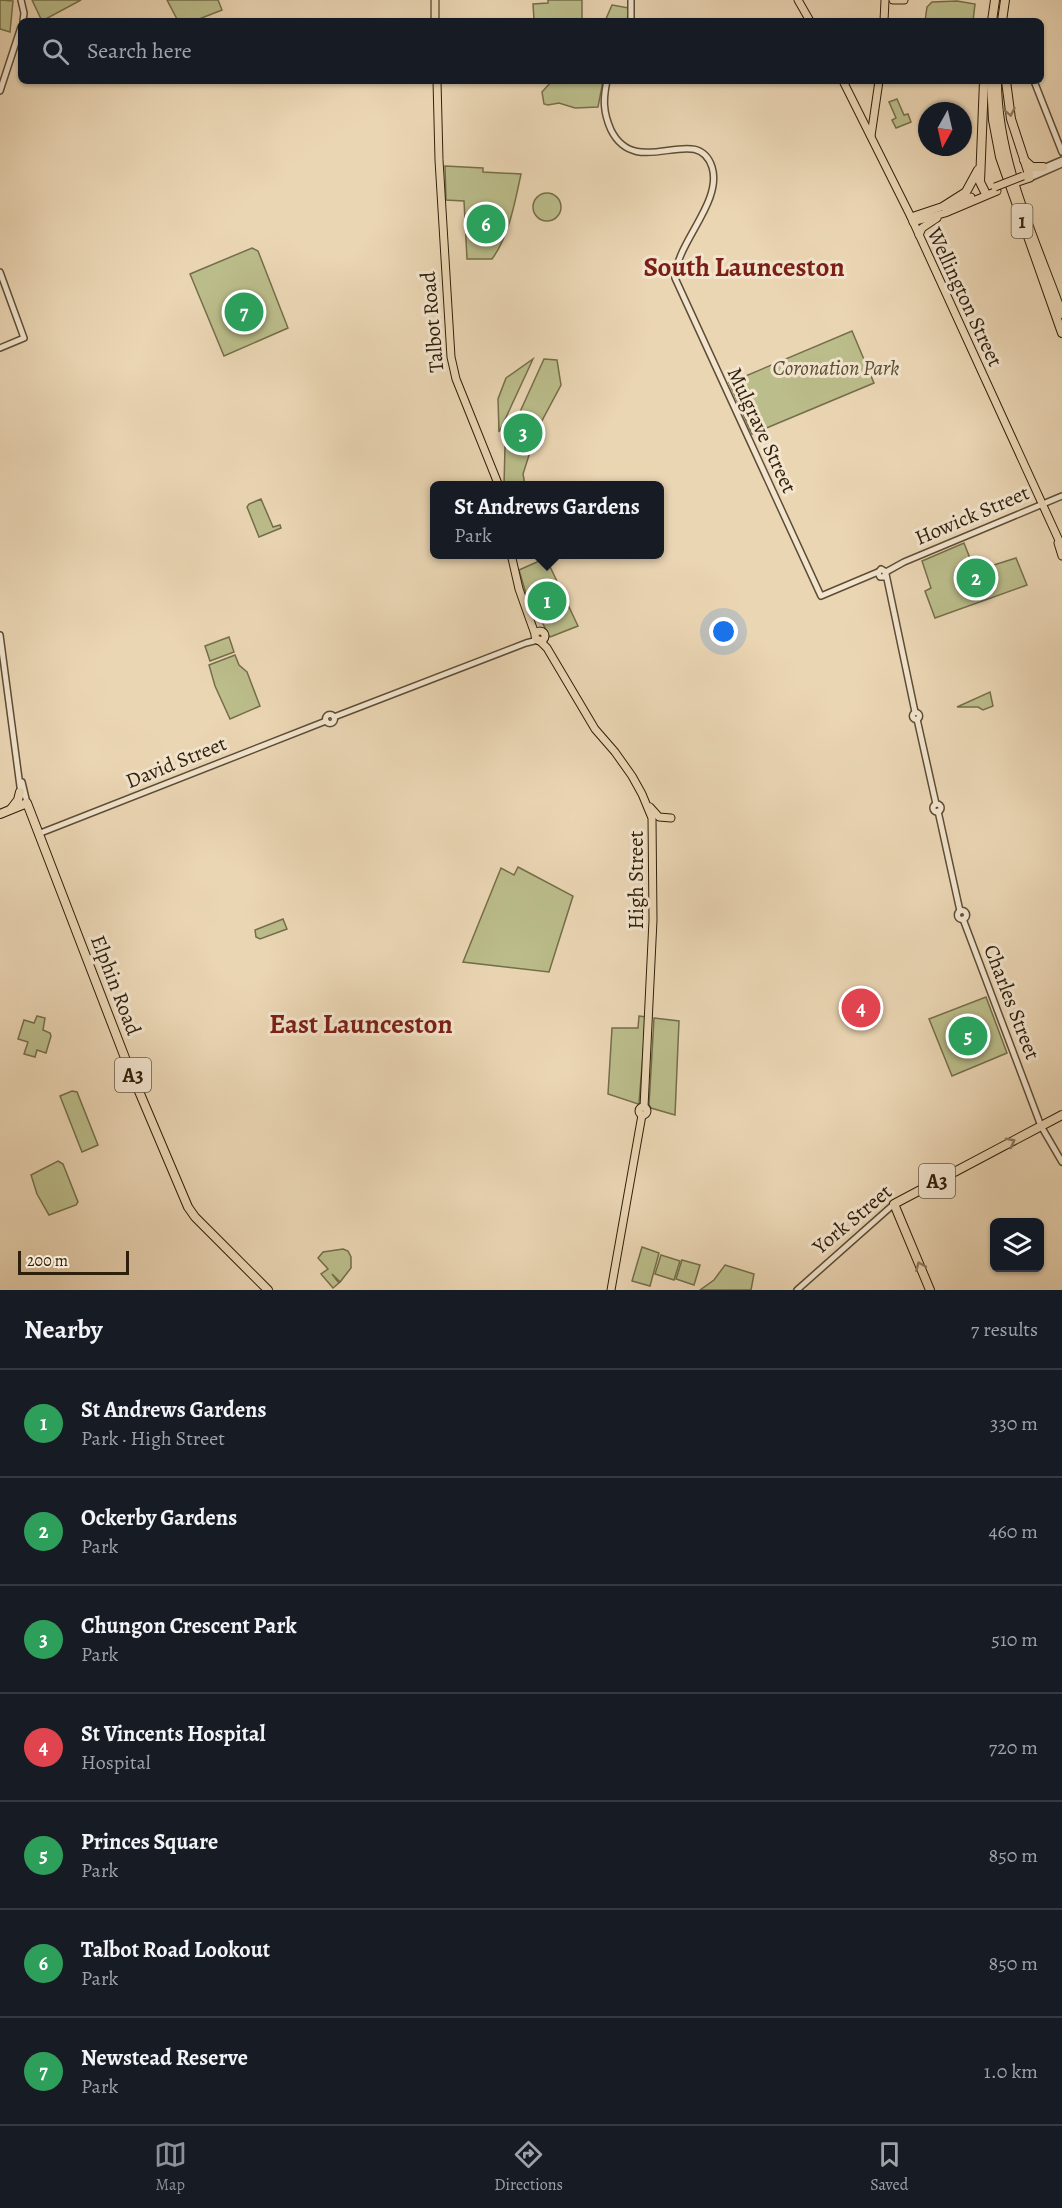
<!DOCTYPE html>
<html lang="en">
<head>
<meta charset="utf-8">
<style>
  :root { --surface:#171b24; --page:#20242c; --text:#f1f3f6; --muted:#9ea1a6; --line:#363941; --accent:#8c9099 }
  body { margin:0; font-family:Alegreya,serif; background:var(--page); color:var(--text) }
  .controls { position:absolute; right:18px; bottom:18px; display:grid; overflow:hidden; border-radius:9px; box-shadow:0 2px 4px #0004 }
  .controls button { width:54px; height:54px; display:grid; place-items:center; padding:0; border:0; border-bottom:2px solid var(--line); background:var(--surface); color:var(--text); font:30px sans-serif }
  .compass { position:absolute; left:918px; top:102px; width:54px; height:54px; border-radius:50%; background:var(--surface); box-shadow:0 2px 4px #0004; rotate:188deg }
  .scale { position:absolute; left:18px; bottom:15px; width:111px; box-sizing:border-box; padding-left:6px; border:3px solid #2e1f0a; border-top:0; font-size:16px; line-height:21px; white-space:nowrap; color:#2e1f0a; -webkit-text-stroke:4px #f2e4ce; paint-order:stroke }
  .you { position:absolute; left:724px; top:632px; width:21px; height:21px; margin:-15px; border:4px solid #fff; border-radius:50%; background:#1a73e8; box-shadow:0 0 0 9px #1a73e833 }
  .badge { display:grid; place-items:center; width:39px; height:39px; border-radius:50%; background:var(--accent); color:#fff; font-size:20px; font-weight:700 }
  .pin { position:absolute; translate:-50% -50%; border:3px solid #fff; box-shadow:0 2px 6px #0006 }
  .popup { position:absolute; left:430px; top:481px; width:234px; height:78px; box-sizing:border-box; display:grid; place-content:center; border-radius:9px; background:var(--surface); filter:drop-shadow(0 2px 4px #0005); font-size:20px; white-space:nowrap; color:var(--muted) }
  .popup b { font-size:22px; color:var(--text) }
  .popup::after { content:''; position:absolute; left:50%; top:100%; margin-left:-12px; border:12px solid transparent; border-top-color:var(--surface) }
  .list { margin:0; padding:0; list-style:none }
  h2 { display:flex; justify-content:space-between; align-items:center; height:78px; margin:0; padding:0 24px; font-size:26px }
  h2 small { font-size:20px; font-weight:400; color:var(--muted) }
  .list li { display:grid; grid-template-columns:39px 1fr auto; gap:18px; align-items:center; box-sizing:border-box; height:108px; padding:0 24px; border-top:2px solid var(--line) }
  .list b { display:block; font-size:22px; white-space:nowrap }
  .list p { margin:0; font-size:20px; white-space:nowrap; color:var(--muted) }
  .list em { font-size:20px; font-style:normal; color:var(--muted) }
  .icon { flex:none; width:33px; height:33px; fill:none; stroke:currentColor; stroke-width:2; stroke-linecap:round; stroke-linejoin:round }
  .map { position:relative; flex:none; width:1062px; height:1290px; overflow:hidden }
  .search { position:absolute; background:var(--surface); box-shadow:0 2px 4px #0004; left:18px; right:18px; top:18px; height:66px; display:flex; align-items:center; gap:15px; box-sizing:border-box; padding:0 21px; border-radius:9px; color:var(--muted); font-size:22px }
  .sheet { height:834px; background:var(--surface) }
  nav { display:flex; justify-content:space-around; align-items:center; box-sizing:border-box; height:84px; border-top:2px solid var(--line); background:var(--surface); font-size:16px; color:var(--muted) }
  nav a { display:grid; justify-items:center; gap:3px }
  nav .on { color:var(--accent) }
  .map>svg:first-child { display:block }
  .green { fill:#bbbd8b; stroke:#746e4a; stroke-width:1.5 }
  .lines { fill:none; stroke-linecap:round; stroke-linejoin:round }
  .minor-casing { stroke:#5d4d34; stroke-width:8 }
  .major-casing { stroke:#2e1f0a; stroke-width:9 }
  .highway-casing { stroke:#2e1f0a; stroke-width:10 }
  .minor { stroke:#f2e4ce; stroke-width:5 }
  .major { stroke:#ebd6b4; stroke-width:7 }
  .highway { stroke:#ebd6b4; stroke-width:8 }
  .major-bridge-casing { stroke:#2e1f0a; stroke-width:9; stroke-linecap:butt }
  .major-bridge { stroke:#ebd6b4; stroke-width:7 }
  .oneway { stroke:#8c7a5f }
  .labels { text-anchor:middle; stroke-width:6; stroke-linejoin:round; paint-order:stroke }
  .shield { fill:#f2e4ce; stroke:#695a45; stroke-width:1.5 }
  .shield-label { font-size:20px; font-weight:bold; fill:#2e1f0a }
  .street-label { font-size:21px; fill:#2e1f0a; stroke:#f2e4ce }
  .park-label { font-size:21px; font-style:italic; fill:#584e31; stroke:#f2e4ce }
  .district-label { font-size:27px; font-weight:bold; fill:#7a1f14; stroke:#f2e4ce }
</style>
</head>
<body>
<div class="map">
<svg width="1062" height="1290" viewBox="0 0 1062 1290">
  <rect width="100%" height="100%" fill="#ebd6b4"/>
  <filter id="stains"><feTurbulence type="fractalNoise" baseFrequency=".00333" numOctaves="4"/><feColorMatrix values="0 0 0 0 .2 0 0 0 0 .09 0 0 0 0 .02 0 0 0 .5 -.17"/></filter>
  <radialGradient id="worn" r=".72"><stop offset=".6" stop-color="#630" stop-opacity="0"/><stop offset="1" stop-color="#630" stop-opacity=".3"/></radialGradient>
  <g class="green">
    <polygon points="0,0 13,1 10,32 0,29"/>
    <polygon points="32,0 81,0 42,21"/>
    <polygon points="167,0 218,0 222,10 194,21 178,21"/>
    <polygon points="548,0 582,0 582,19 595,21 534,20 533,4 548,3"/>
    <polygon points="957,1 975,4 973,21 925,21 927,7 932,2"/>
    <polygon points="612,5 629,8 627,21 605,21"/>
    <polygon points="552,81 603,81 598,107 575,108 559,103 548,105 544,104 542,92"/>
    <polygon points="897,99 904,115 908,114 911,122 896,128 892,120 896,118 889,102"/>
    <path d="M445 166 483 168V172L521 174C515 202 509 236 492 259H467L464 201 446 200Z"/>
    <circle cx="547" cy="207" r="14"/>
    <polygon points="252,248 258,251 288,328 224,356 190,274"/>
    <polygon points="852,331 874,383 752,434 729,383"/>
    <polygon points="533,359 502,426 499,432 498,399 506,378"/>
    <polygon points="544,359 557,360 561,385 537,430 523,474 525,485 504,485 505,447 509,436"/>
    <polygon points="261,499 273,527 280,525 281,528 259,537 247,507 249,504"/>
    <polygon points="964,543 975,571 1016,558 1027,585 935,618 925,591 931,588 922,561"/>
    <polygon points="546,558 578,626 550,637 537,613 530,607 519,570"/>
    <polygon points="229,637 234,652 210,661 205,646"/>
    <polygon points="235,655 239,665 247,672 260,706 230,719 215,686 209,665"/>
    <polygon points="990,692 993,706 983,710 978,707 957,707"/>
    <polygon points="518,867 573,896 549,972 463,962 501,868 514,875"/>
    <polygon points="283,919 287,929 260,939 256,937 255,930"/>
    <polygon points="986,997 1007,1053 952,1076 929,1019"/>
    <polygon points="37,1016 45,1018 43,1030 50,1033 51,1036 46,1053 37,1050 35,1057 24,1054 28,1042 18,1039 24,1020 34,1023"/>
    <polygon points="639,1016 646,1017 639,1103 638,1104 608,1094 612,1028 638,1028"/>
    <polygon points="654,1018 679,1021 675,1115 651,1108 649,1105"/>
    <polygon points="72,1091 77,1092 98,1145 82,1152 60,1096"/>
    <polygon points="58,1161 63,1164 78,1202 76,1205 49,1215 37,1194 31,1175"/>
    <polygon points="642,1247 659,1253 650,1286 632,1281"/>
    <polygon points="343,1249 348,1251 351,1257 351,1268 340,1282 332,1274 339,1283 333,1288 321,1274 328,1269 318,1258 323,1252"/>
    <polygon points="661,1255 680,1261 674,1280 655,1274"/>
    <polygon points="682,1260 700,1265 694,1285 676,1279"/>
    <polygon points="725,1265 754,1274 751,1290 700,1290 714,1280"/>
  </g>
  <g class="lines">
    <defs>
      <g id="minor">
        <polyline points="21,0 24,13 23,21"/>
        <polyline points="631,21 631,0"/>
        <path d="M607 81C603 99 603 112 611 130 637 182 697 121 712 167 723 202 676 243 675 278L821 596 878 572"/>
        <polyline points="1034,81 1062,152"/>
        <polyline points="0,91 21,27"/>
        <polyline points="1029,174 1062,160"/>
        <polyline points="1030,178 1062,164"/>
        <polyline points="0,272 24,338 0,348"/>
        <polyline points="886,572 881,569 878,573 880,577 884,577 886,572 904,562 1062,496"/>
        <polyline points="886,574 915,712"/>
        <polyline points="0,635 21,794"/>
        <circle cx="916" cy="716" r="3.5"/>
        <circle cx="330" cy="719" r="4.5"/>
        <polyline points="334,717 526,643 538,640"/>
        <polyline points="917,719 936,804"/>
        <polyline points="22,782 27,803"/>
        <circle cx="937" cy="808" r="4"/>
        <polyline points="938,811 960,911"/>
        <polyline points="38,834 326,721"/>
        <circle cx="962" cy="915" r="4.5"/>
        <polyline points="963,919 1041,1126 1062,1162"/>
        <polyline points="797,1290 894,1204"/>
      </g>
      <g id="major">
        <polyline points="435,0 435,21"/>
        <polyline points="798,0 810,21"/>
        <polyline points="893,0 904,0"/>
        <polyline points="884,21 885,0"/>
        <polyline points="437,81 439,160 451,357 456,379 499,486"/>
        <polyline points="843,81 911,217 1062,547"/>
        <polyline points="871,136 879,81"/>
        <polyline points="1018,182 1030,178 1027,174"/>
        <polyline points="911,217 971,197"/>
        <polyline points="913,222 945,213 997,191"/>
        <polyline points="919,235 922,228 937,218"/>
        <polyline points="1058,543 1062,556"/>
        <polyline points="511,554 519,589 535,634"/>
        <circle cx="540" cy="636" r="5"/>
        <polyline points="539,640 547,648 595,729 615,752 632,776 642,794 652,818 653,920 644,1107"/>
        <polyline points="650,807 659,817 671,818"/>
        <circle cx="643" cy="1111" r="4"/>
        <polyline points="611,1290 642,1115"/>
      </g>
      <g id="highway">
        <polyline points="992,21 995,0"/>
        <polyline points="1002,21 1005,0"/>
        <polyline points="984,81 980,182 985,192"/>
        <polyline points="991,81 993,120 1000,157 1062,333"/>
        <path d="M997 81C997 160 1035 240 1062 314"/>
        <polyline points="1006,81 1011,119 1029,174"/>
        <polyline points="1024,160 1032,167 1043,167"/>
        <polyline points="944,206 966,192 978,170"/>
        <polyline points="11,809 18,800 20,792"/>
        <polyline points="0,814 27,803 127,1063 188,1207 195,1217 268,1290"/>
        <polyline points="930,1290 894,1204 1062,1115"/>
      </g>
    </defs>
    <use href="#minor" class="minor-casing"/>
    <use href="#major" class="major-casing"/>
    <use href="#highway" class="highway-casing"/>
    <use href="#minor" class="minor"/>
    <use href="#major" class="major"/>
    <use href="#highway" class="highway"/>
    <defs>
      <polyline id="major-bridge" points="995,187 1023,176"/>
    </defs>
    <use href="#major-bridge" class="major-bridge-casing"/>
    <use href="#major-bridge" class="major-bridge"/>
  </g>
  <defs><path id="oneway-chevron" d="M-2-3.5L2.5 0L-2 3.5" fill="none" stroke-width="1.6" stroke-linecap="round" stroke-linejoin="round" transform="scale(1.5)"/></defs>
  <g class="oneway">
    <use href="#oneway-chevron" transform="translate(1010 112) rotate(79)"/>
    <use href="#oneway-chevron" transform="translate(1011 1142) rotate(-28)"/>
    <use href="#oneway-chevron" transform="translate(920 1266) rotate(-113)"/>
  </g>
  <g class="labels">
    <g class="shield">
      <rect x="1011.5" y="204" width="21" height="34" rx="4.5"/>
      <rect x="115" y="1058" width="36" height="34" rx="4.5"/>
      <rect x="919" y="1164" width="36" height="34" rx="4.5"/>
    </g>
    <g class="shield-label">
      <text x="1022" y="228">1</text>
      <text x="133" y="1082">A3</text>
      <text x="937" y="1188">A3</text>
    </g>
    <g class="street-label">
      <text transform="translate(965 297) rotate(65)" y="7">Wellington Street</text>
      <text transform="translate(432 322) rotate(-95)" y="7">Talbot Road</text>
      <text transform="translate(762 430) rotate(65)" y="7">Mulgrave Street</text>
      <text transform="translate(972 515) rotate(-23)" y="7">Howick Street</text>
      <text transform="translate(176 762) rotate(-22)" y="7">David Street</text>
      <text transform="translate(636 880) rotate(-90)" y="7">High Street</text>
      <text transform="translate(116 985) rotate(69)" y="7">Elphin Road</text>
      <text transform="translate(1012 1002) rotate(69)" y="7">Charles Street</text>
      <text transform="translate(852 1219) rotate(-40)" y="7">York Street</text>
    </g>
    <g class="park-label">
      <text x="836" y="375">Coronation Park</text>
    </g>
    <g class="district-label">
      <text x="744" y="276">South Launceston</text>
      <text x="361" y="1033">East Launceston</text>
    </g>
  </g>
  <rect width="100%" height="100%" filter="url(#stains)"/>
  <rect width="100%" height="100%" fill="url(#worn)"/>
</svg>
<div class="controls">
<button><svg class="icon" aria-label="layers" viewBox="0 0 24 24"><path d="M12 4l9 5-9 5-9-5zM3 14l9 5 9-5"/></svg></button>
</div>
<svg class="compass" viewBox="-18 -18 36 36"><path d="M0-13l5 13h-10z" fill="#e53935"/><path d="M0 13l5-13h-10z" fill="#9ea1a6"/></svg>
<div class="scale">200 m</div>
<div class="you"></div>
<div class="pin badge" style="left:547px;top:601px;background:#2e9e5b">1</div>
<div class="popup"><b>St Andrews Gardens</b>Park</div>
<div class="pin badge" style="left:976px;top:578px;background:#2e9e5b">2</div>
<div class="pin badge" style="left:523px;top:433px;background:#2e9e5b">3</div>
<div class="pin badge" style="left:861px;top:1008px;background:#e0444e">4</div>
<div class="pin badge" style="left:968px;top:1036px;background:#2e9e5b">5</div>
<div class="pin badge" style="left:486px;top:224px;background:#2e9e5b">6</div>
<div class="pin badge" style="left:244px;top:312px;background:#2e9e5b">7</div>
<div class="search"><svg class="icon" aria-label="search" viewBox="0 0 24 24"><circle cx="10" cy="10" r="6"/><path d="M15 15l6 6"/></svg>Search here</div>
</div>
<section class="sheet">
<h2>Nearby<small>7 results</small></h2>
<ul class="list">
<li><span class="badge" style="background:#2e9e5b">1</span><div><b>St Andrews Gardens</b><p>Park · High Street</p></div><em>330 m</em></li>
<li><span class="badge" style="background:#2e9e5b">2</span><div><b>Ockerby Gardens</b><p>Park</p></div><em>460 m</em></li>
<li><span class="badge" style="background:#2e9e5b">3</span><div><b>Chungon Crescent Park</b><p>Park</p></div><em>510 m</em></li>
<li><span class="badge" style="background:#e0444e">4</span><div><b>St Vincents Hospital</b><p>Hospital</p></div><em>720 m</em></li>
<li><span class="badge" style="background:#2e9e5b">5</span><div><b>Princes Square</b><p>Park</p></div><em>850 m</em></li>
<li><span class="badge" style="background:#2e9e5b">6</span><div><b>Talbot Road Lookout</b><p>Park</p></div><em>850 m</em></li>
<li><span class="badge" style="background:#2e9e5b">7</span><div><b>Newstead Reserve</b><p>Park</p></div><em>1.0 km</em></li>
</ul>
</section>
<nav>
<a class="on"><svg class="icon" aria-label="map" viewBox="0 0 24 24"><path d="M3 6l6-2 6 2 6-2v14l-6 2-6-2-6 2zM9 4v14M15 6v14"/></svg>Map</a>
<a><svg class="icon" aria-label="directions" viewBox="0 0 24 24"><path d="M12 3l9 9-9 9-9-9zM9 14v-3h6M13 9l2 2-2 2"/></svg>Directions</a>
<a><svg class="icon" aria-label="saved" viewBox="0 0 24 24"><path d="M7 4h10v16l-5-4-5 4z"/></svg>Saved</a>
</nav>
</body>
</html>
